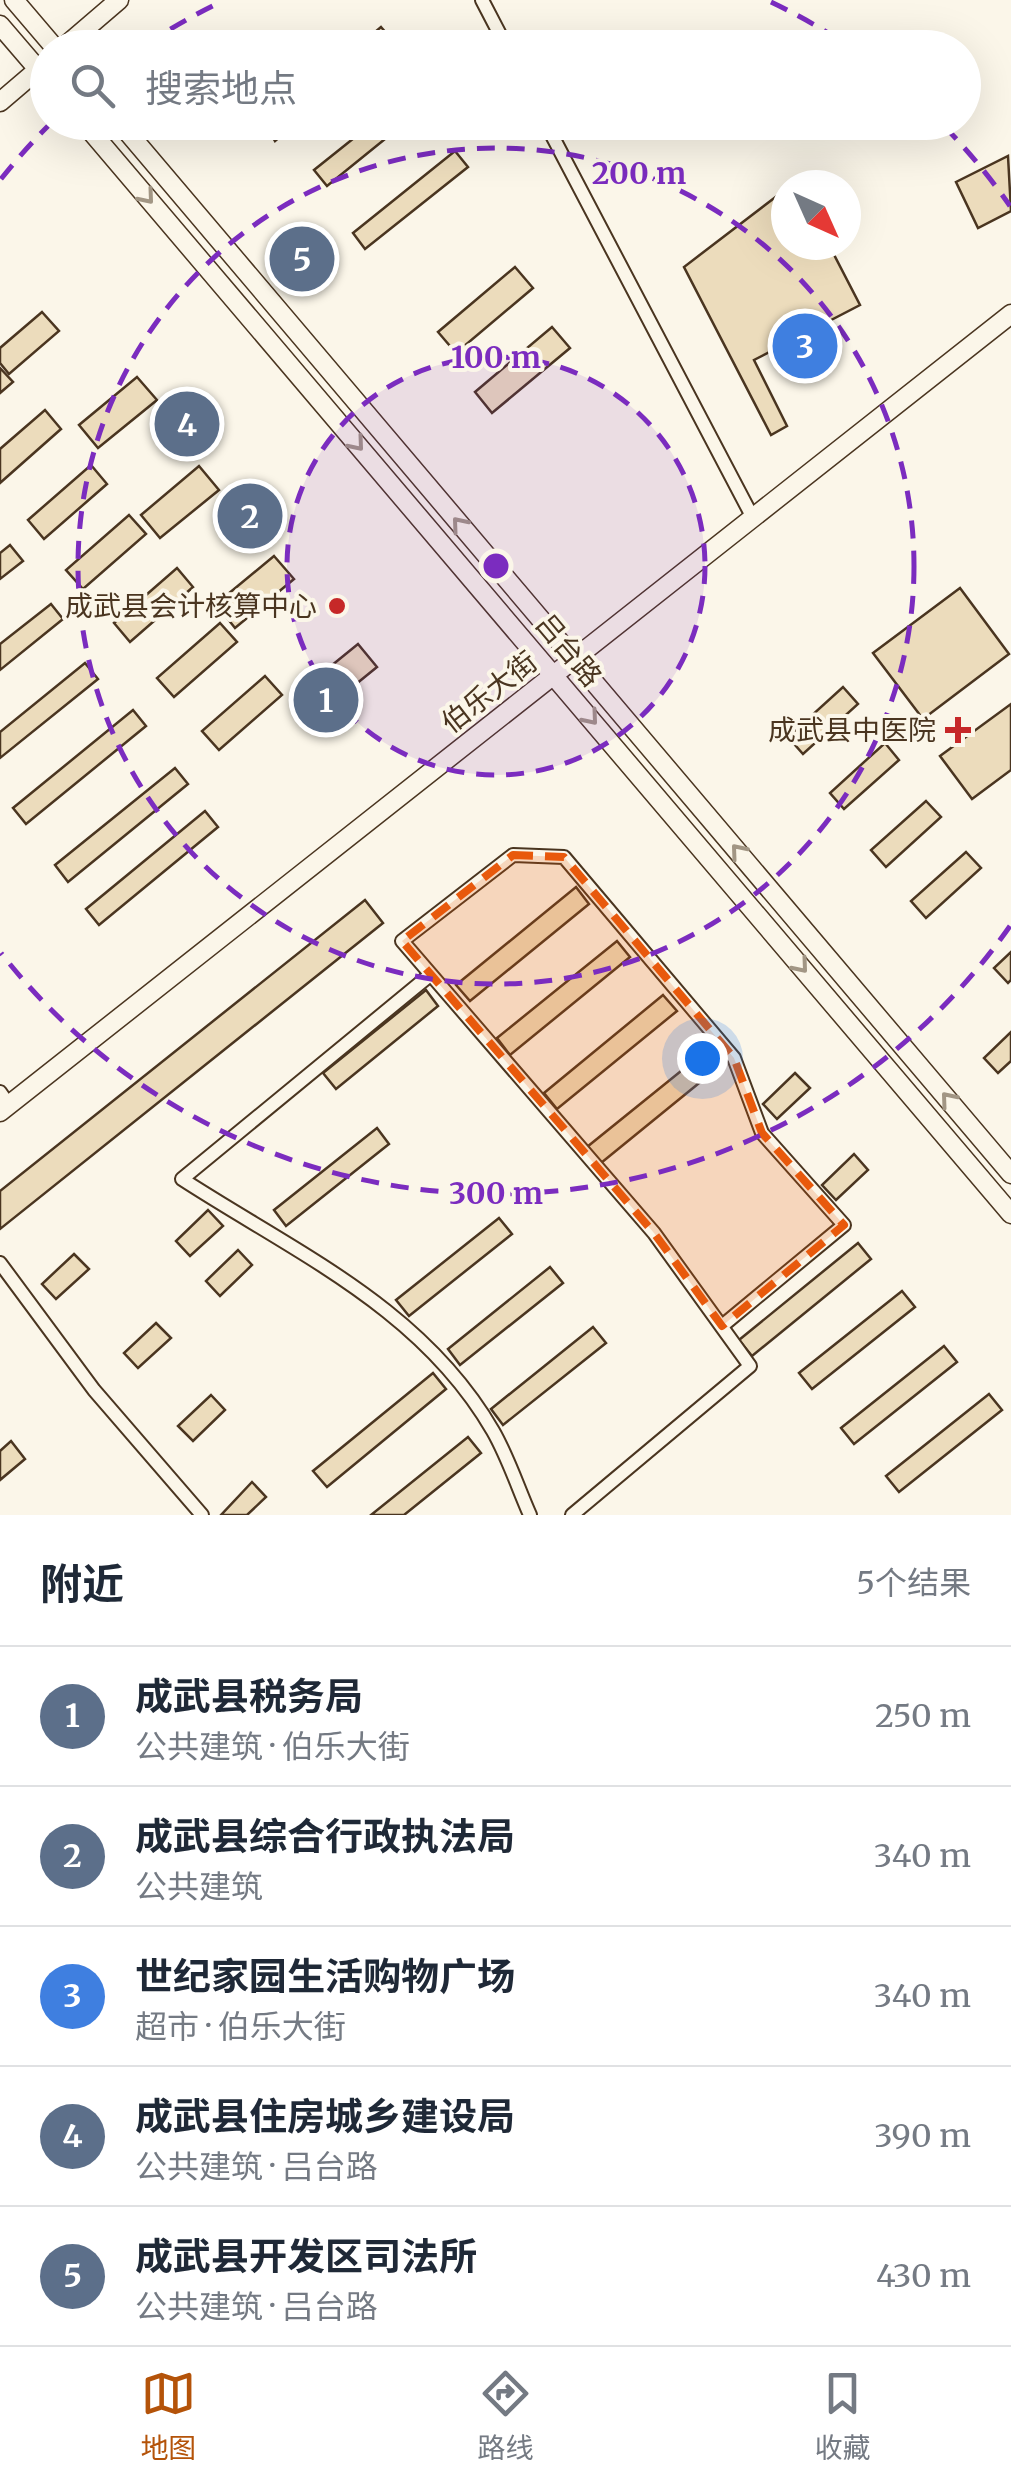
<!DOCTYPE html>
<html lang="zh">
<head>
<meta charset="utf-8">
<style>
  :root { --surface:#fff; --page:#f2f2f3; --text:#1f2937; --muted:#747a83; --line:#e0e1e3; --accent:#b45309 }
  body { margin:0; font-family:Merriweather,"Noto Sans SC",serif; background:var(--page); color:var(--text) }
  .compass { position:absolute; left:771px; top:170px; width:90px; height:90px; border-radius:50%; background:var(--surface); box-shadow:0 10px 40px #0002; rotate:135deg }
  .you { position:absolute; left:702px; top:1058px; width:35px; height:35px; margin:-25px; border:8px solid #fff; border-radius:50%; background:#1a73e8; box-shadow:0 0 0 15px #1a73e833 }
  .badge { display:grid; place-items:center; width:65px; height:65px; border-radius:50%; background:var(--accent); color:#fff; font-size:32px; font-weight:700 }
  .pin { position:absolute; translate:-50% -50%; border:5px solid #fff; box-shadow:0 2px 10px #0006 }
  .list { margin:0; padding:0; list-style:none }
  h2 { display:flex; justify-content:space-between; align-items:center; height:130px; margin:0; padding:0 40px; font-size:42px }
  h2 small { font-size:32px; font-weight:400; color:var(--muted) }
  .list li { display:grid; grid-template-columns:65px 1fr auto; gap:30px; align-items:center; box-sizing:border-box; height:140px; padding:0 40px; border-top:2px solid var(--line) }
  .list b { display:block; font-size:38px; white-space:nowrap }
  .list p { margin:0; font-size:32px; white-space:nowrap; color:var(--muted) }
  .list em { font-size:32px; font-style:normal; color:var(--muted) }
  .icon { flex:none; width:55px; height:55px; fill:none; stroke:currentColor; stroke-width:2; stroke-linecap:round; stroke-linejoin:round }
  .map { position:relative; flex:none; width:1011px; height:1515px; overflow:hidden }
  .search { position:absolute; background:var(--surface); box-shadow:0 10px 40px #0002; left:30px; right:30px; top:30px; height:110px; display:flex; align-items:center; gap:25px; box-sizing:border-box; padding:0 35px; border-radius:55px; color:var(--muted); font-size:38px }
  .sheet { height:830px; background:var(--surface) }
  nav { display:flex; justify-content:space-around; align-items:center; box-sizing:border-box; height:140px; border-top:2px solid var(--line); background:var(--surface); font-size:28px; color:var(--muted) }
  nav a { display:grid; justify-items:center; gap:5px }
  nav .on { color:var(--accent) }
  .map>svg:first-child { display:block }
  .building { fill:#ecdcbc; stroke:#4a3520; stroke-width:2.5 }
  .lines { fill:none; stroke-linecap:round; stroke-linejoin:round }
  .street-casing { stroke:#4a3520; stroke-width:16 }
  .secondary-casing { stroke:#4a3520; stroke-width:21 }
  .street { stroke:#fbf6e9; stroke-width:12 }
  .secondary { stroke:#fbf6e9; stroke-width:18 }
  .oneway { stroke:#a29684 }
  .marked { fill:#e8590c; fill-opacity:0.2; stroke:#e8590c; stroke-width:8; stroke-dasharray:20 12; stroke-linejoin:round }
  .ring { fill:none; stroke:#7b2cbf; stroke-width:5; stroke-dasharray:18 12 }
  .poi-dot { fill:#c62828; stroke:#fbf6e9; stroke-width:4 }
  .labels { text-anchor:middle; stroke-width:8; stroke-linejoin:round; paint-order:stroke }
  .poi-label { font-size:28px; fill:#4a3520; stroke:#fbf6e9; text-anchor:end }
  .street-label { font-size:28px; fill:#4a3520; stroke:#fbf6e9 }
  .centre { fill:#7b2cbf; stroke:#fbf6e9; stroke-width:5 }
  .ring-label { font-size:30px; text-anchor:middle; font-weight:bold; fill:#7b2cbf; stroke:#fbf6e9; stroke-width:8; stroke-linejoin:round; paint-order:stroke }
</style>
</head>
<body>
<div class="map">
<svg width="1011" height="1515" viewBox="0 0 1011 1515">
  <rect width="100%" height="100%" fill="#fbf6e9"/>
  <g class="building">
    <polygon points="381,27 395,43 389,48 356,48"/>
    <polygon points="264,122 297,122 275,141"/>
    <polygon points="374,122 406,122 327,186 314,170"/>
    <polygon points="455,151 468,167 365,249 353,233"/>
    <polygon points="1008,156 1011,211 978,228 956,182"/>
    <polygon points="786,189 786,245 829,245 860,305 754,360 787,426 771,435 684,267"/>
    <polygon points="515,267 533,288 456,353 438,332"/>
    <polygon points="42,312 59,331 9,374 0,363 0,348"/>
    <polygon points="552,327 570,348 492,413 475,392"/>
    <polygon points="0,368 13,382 0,393"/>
    <polygon points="137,377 157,400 98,448 79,425"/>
    <polygon points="45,410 61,429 0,483 0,449"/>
    <polygon points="91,465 107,484 44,539 28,520"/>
    <polygon points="199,466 219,490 160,538 141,515"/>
    <polygon points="129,515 146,534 83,589 66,570"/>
    <polygon points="10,545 23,561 0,579 0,553"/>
    <polygon points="274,556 294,579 235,628 216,604"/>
    <polygon points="177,568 193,587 130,642 114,623"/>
    <polygon points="960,588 1009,654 923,719 873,653"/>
    <polygon points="51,604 63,619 0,670 0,644"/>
    <polygon points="220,623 237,642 174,697 157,678"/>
    <polygon points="358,644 377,667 318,715 299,692"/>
    <polygon points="85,663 98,679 0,758 0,732"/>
    <polygon points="265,676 282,695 219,750 202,731"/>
    <polygon points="843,687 858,704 803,754 788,737"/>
    <polygon points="1011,704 1011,770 972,799 940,756"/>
    <polygon points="133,710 146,726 26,824 13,808"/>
    <polygon points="885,743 899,760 844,809 830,793"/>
    <polygon points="175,768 188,784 68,882 55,865"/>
    <polygon points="926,801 941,817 886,867 871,850"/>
    <polygon points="205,811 218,827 99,925 86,909"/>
    <polygon points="966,852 981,868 926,918 911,901"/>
    <polygon points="576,887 589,904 470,1001 456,985"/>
    <polygon points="365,900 383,923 0,1229 0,1191"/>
    <polygon points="617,941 630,957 510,1055 497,1038"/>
    <polygon points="1011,952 1011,980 1008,983 994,968"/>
    <polygon points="426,990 438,1006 336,1089 323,1073"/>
    <polygon points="663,995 677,1011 557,1109 544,1093"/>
    <polygon points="1011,1032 1011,1061 998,1073 984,1058"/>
    <polygon points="707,1050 720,1066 601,1163 587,1147"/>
    <polygon points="795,1073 810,1088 777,1119 763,1104"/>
    <polygon points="377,1128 389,1144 286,1226 274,1210"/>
    <polygon points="854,1154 868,1170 836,1200 822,1185"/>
    <polygon points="208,1210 223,1226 190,1256 176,1241"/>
    <polygon points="499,1218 512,1234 409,1316 396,1300"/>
    <polygon points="858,1243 871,1259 752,1356 739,1340"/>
    <polygon points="238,1250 252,1265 220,1296 206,1281"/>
    <polygon points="74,1254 89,1269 56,1299 42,1284"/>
    <polygon points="550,1267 563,1283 460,1365 448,1349"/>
    <polygon points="902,1291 915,1307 812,1389 799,1373"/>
    <polygon points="156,1323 171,1338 138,1368 124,1353"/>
    <polygon points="593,1327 606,1343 503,1425 491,1409"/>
    <polygon points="944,1346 957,1362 854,1444 841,1428"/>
    <polygon points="433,1373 446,1389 327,1487 313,1471"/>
    <polygon points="989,1394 1002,1410 899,1492 886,1476"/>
    <polygon points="211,1395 225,1410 193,1441 178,1426"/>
    <polygon points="468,1437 481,1453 404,1515 371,1515"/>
    <polygon points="11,1441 25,1459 0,1480 0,1451"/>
    <polygon points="252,1482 266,1497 247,1515 221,1515"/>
  </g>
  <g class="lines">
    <defs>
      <g id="street">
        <polyline points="482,0 507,48"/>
        <polyline points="545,122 753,518"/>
        <path d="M430 975 182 1179C296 1253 422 1308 493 1431 508 1457 518 1488 530 1515"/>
        <polyline points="0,1092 9,1105"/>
        <polyline points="0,1263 94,1390 202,1515"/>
        <polyline points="572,1515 750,1366 654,1233 402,941 513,855 564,857 734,1058 762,1133 844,1225 722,1326"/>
      </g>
      <g id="secondary">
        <polyline points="14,0 55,48"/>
        <polyline points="0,25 48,81"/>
        <polyline points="63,48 119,0"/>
        <polyline points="0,102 48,61"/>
        <polyline points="83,122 1011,1214"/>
        <polyline points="119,122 1011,1174"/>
        <polyline points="0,1112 1011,314"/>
      </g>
    </defs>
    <use href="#street" class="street-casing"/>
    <use href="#secondary" class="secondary-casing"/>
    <use href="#street" class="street"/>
    <use href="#secondary" class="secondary"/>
  </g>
  <defs><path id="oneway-chevron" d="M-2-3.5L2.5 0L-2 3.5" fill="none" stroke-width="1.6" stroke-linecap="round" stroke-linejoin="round" transform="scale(2.5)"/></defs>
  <g class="oneway">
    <use href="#oneway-chevron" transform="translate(147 197) rotate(50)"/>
    <use href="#oneway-chevron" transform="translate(357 444) rotate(50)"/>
    <use href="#oneway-chevron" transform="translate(459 524) rotate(-130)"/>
    <use href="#oneway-chevron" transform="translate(591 718) rotate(50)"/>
    <use href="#oneway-chevron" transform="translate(738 851) rotate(-130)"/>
    <use href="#oneway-chevron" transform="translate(801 966) rotate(50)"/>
    <use href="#oneway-chevron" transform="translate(948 1099) rotate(-130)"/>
  </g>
  <path class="marked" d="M513 855 564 857 734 1058 762 1133 844 1225 722 1326 654 1233 402 941Z"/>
  <circle cx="496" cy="566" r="209" fill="#7b2cbf" fill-opacity=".12"/>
  <g class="ring">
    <circle cx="496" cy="566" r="209"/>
    <circle cx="496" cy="566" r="418"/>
    <path d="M1010 926A628 628 0 0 1 1 953M1 179A628 628 0 0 1 48 126M145 45A628 628 0 0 1 221 2M771 2A628 628 0 0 1 847 45M944 126A628 628 0 0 1 1010 206"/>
  </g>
  <g class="poi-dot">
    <circle cx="337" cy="606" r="10"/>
    <path d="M953 715h10v10h10v10h-10v10h-10v-10h-10v-10h10z"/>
  </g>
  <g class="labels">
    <g class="poi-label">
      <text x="317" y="616">成武县会计核算中心</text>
      <text x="936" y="740">成武县中医院</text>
    </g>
    <g class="street-label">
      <text transform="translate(569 650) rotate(50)" y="10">吕台路</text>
      <text transform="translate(489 692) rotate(-38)" y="10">伯乐大街</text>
    </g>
  </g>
  <circle cx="496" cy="566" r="15" class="centre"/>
  <g class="ring-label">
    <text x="639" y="184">200 m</text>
    <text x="496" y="368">100 m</text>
    <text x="496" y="1204">300 m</text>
  </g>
</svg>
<svg class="compass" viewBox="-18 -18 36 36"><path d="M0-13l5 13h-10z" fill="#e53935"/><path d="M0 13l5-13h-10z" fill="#747a83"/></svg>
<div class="you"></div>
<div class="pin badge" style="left:326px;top:700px;background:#5c6f8a">1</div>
<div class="pin badge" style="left:250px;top:516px;background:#5c6f8a">2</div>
<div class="pin badge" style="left:805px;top:346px;background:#3f7fe0">3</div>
<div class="pin badge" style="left:187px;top:424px;background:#5c6f8a">4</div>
<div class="pin badge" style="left:302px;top:259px;background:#5c6f8a">5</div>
<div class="search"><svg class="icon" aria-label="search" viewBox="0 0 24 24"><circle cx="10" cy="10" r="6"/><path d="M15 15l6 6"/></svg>搜索地点</div>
</div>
<section class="sheet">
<h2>附近<small>5个结果</small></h2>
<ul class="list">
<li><span class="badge" style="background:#5c6f8a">1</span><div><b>成武县税务局</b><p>公共建筑 · 伯乐大街</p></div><em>250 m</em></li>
<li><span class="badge" style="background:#5c6f8a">2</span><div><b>成武县综合行政执法局</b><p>公共建筑</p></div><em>340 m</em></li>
<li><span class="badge" style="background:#3f7fe0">3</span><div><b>世纪家园生活购物广场</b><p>超市 · 伯乐大街</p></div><em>340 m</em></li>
<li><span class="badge" style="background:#5c6f8a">4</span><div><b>成武县住房城乡建设局</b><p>公共建筑 · 吕台路</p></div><em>390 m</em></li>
<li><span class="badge" style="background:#5c6f8a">5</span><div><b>成武县开发区司法所</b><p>公共建筑 · 吕台路</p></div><em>430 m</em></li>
</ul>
</section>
<nav>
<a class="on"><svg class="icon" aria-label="map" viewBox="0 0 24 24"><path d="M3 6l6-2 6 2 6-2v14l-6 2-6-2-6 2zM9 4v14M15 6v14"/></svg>地图</a>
<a><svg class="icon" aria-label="directions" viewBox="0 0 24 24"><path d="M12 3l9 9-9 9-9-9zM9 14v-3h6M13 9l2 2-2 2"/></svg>路线</a>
<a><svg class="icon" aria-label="saved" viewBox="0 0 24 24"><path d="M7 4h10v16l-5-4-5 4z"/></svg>收藏</a>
</nav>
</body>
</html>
